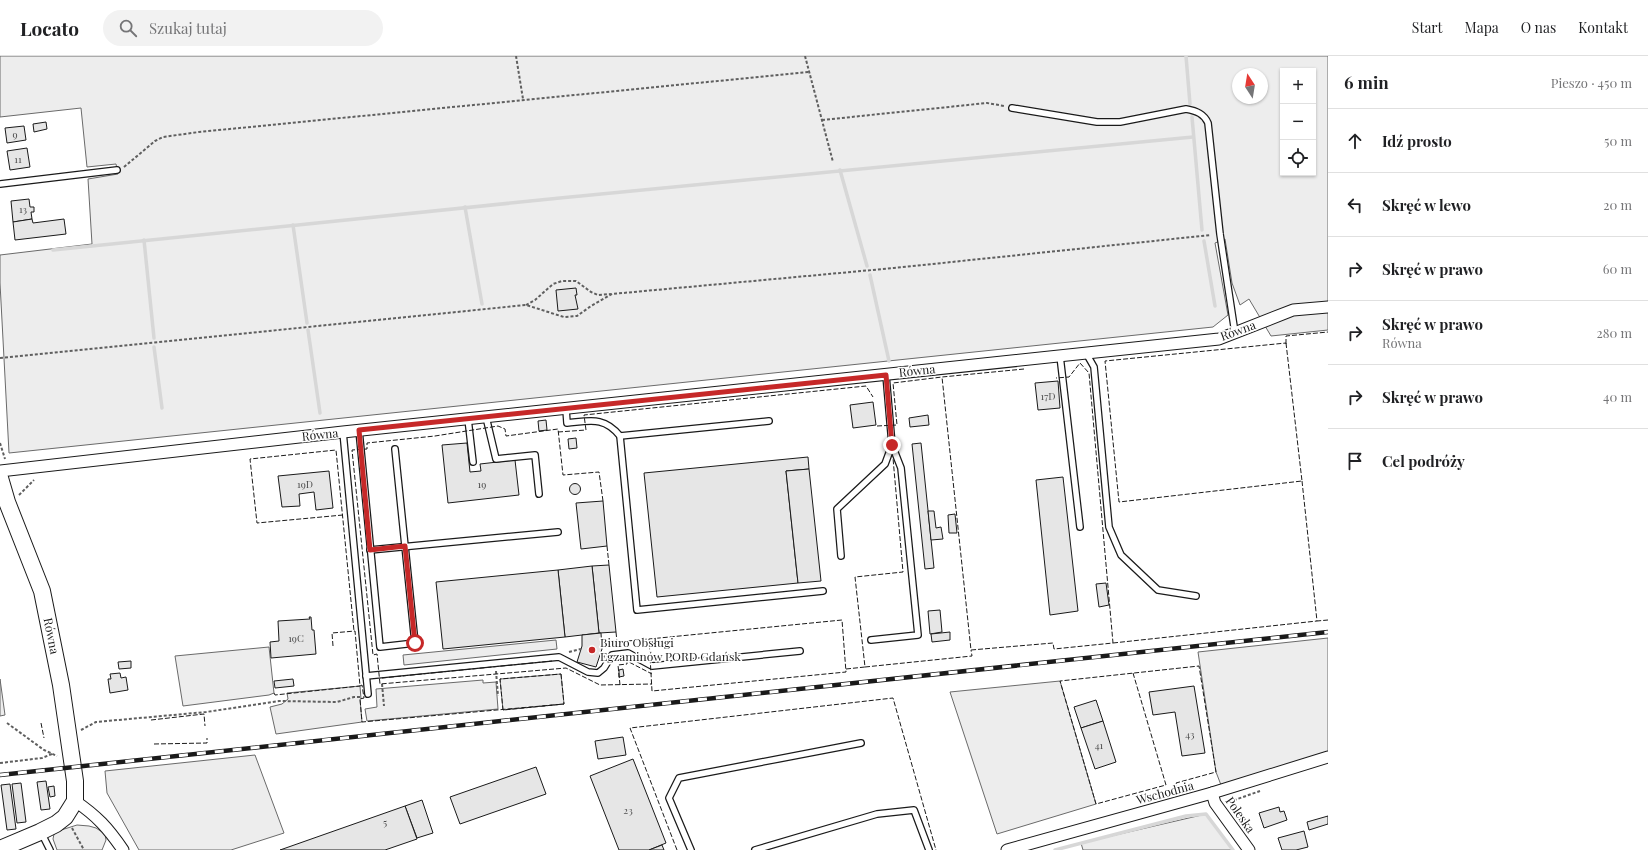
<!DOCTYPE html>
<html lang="pl">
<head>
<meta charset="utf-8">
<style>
  :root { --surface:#fff; --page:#f2f2f2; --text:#202124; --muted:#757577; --line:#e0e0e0 }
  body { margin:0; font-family:"Playfair Display",serif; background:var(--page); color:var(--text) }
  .controls { position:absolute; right:12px; top:12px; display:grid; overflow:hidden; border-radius:0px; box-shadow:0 1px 3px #0004 }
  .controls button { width:36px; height:36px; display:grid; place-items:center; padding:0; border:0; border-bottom:1px solid var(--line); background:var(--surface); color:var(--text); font:20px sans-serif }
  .compass { position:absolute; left:1232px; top:12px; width:36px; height:36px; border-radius:50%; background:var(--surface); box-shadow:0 1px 3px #0004; rotate:348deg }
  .stop { position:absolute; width:12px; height:12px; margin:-9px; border:3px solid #c62828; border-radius:50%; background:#fff }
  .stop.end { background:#c62828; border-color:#fff; box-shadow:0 1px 4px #0008 }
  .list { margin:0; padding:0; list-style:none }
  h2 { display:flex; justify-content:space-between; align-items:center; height:52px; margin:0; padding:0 16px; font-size:17px }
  h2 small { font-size:13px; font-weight:400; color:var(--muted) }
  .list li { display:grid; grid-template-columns:26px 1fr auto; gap:12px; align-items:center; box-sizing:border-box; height:64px; padding:0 16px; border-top:1px solid var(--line) }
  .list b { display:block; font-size:15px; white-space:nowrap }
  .list p { margin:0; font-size:13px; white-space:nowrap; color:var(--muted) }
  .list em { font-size:13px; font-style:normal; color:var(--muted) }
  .icon { flex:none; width:22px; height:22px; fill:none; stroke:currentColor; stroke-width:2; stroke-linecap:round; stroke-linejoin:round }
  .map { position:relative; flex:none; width:1328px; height:794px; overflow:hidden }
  header { display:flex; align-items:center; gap:24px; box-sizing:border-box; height:56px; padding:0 20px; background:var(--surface); border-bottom:1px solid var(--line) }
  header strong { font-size:19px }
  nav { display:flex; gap:22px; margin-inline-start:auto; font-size:14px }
  .search { width:280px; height:36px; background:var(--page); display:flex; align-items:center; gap:10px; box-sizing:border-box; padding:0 14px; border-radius:22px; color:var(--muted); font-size:15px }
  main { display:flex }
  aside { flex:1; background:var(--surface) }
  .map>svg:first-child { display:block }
  .built { fill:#ededed; stroke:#6a6a6a; fill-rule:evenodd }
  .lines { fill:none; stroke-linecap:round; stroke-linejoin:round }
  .stream { stroke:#d7d7d7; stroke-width:3.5 }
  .building { fill:#e6e6e6; stroke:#1a1a1a }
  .lane-casing { stroke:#1a1a1a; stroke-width:8 }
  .street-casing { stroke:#1a1a1a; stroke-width:13 }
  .secondary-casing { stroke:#1a1a1a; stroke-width:18 }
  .path { stroke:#5f5f5f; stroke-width:2; stroke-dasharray:3 2; stroke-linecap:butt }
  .lane { stroke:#fff; stroke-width:5.5 }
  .street { stroke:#fff; stroke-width:11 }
  .secondary { stroke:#fff; stroke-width:16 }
  .rail-casing { stroke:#1a1a1a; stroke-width:4.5 }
  .rail { stroke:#fff; stroke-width:3; stroke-dasharray:9; stroke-linecap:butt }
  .fence { stroke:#1a1a1a; stroke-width:1; stroke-dasharray:5 2; stroke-linecap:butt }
  .route { stroke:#c62828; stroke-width:5 }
  .poi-dot { fill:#c62828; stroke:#fff; stroke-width:1.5 }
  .labels { text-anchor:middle; stroke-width:3; stroke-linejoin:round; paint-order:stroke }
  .number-label { font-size:10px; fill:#4d4d4d }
  .street-label { font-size:12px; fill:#1a1a1a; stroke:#fff }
  .poi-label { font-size:12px; fill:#1a1a1a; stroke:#fff; text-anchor:start }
</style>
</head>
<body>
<header>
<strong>Locato</strong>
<div class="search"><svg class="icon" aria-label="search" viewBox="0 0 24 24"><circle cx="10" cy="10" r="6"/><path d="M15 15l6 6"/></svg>Szukaj tutaj</div>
<nav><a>Start</a><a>Mapa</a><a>O nas</a><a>Kontakt</a></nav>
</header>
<main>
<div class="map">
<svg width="1328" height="794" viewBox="0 0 1328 794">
  <rect width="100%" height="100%" fill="#fff"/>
  <g class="built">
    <path d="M0 0H1328V274L1271 280 1249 243 1240 249 1232 227 1225 183 1215 187 1228 259 1213 271 9 397 0 227V199L92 188 88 123 118 118 116 108 87 111 81 52 0 61ZM1283 15H1313V117H1283ZM1238 18H1262V42H1238Z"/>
    <polygon points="1328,582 1328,696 1221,729 1216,716 1198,596"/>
    <polygon points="556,584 557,593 404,609 403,599"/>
    <polygon points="269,591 274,637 269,639 183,650 175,600"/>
    <polygon points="561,618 564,648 503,654 500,623"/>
    <polygon points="0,623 5,659 0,660"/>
    <polygon points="483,624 483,627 496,626 498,653 367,665 365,653 377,651 376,633"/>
    <polygon points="1060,625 1096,748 997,778 950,636"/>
    <polygon points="360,630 361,643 360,643 362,666 276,678 270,651 282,648 288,643 287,637"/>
    <polygon points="255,699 284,777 231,794 139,794 107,737 105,715"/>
    <polygon points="1206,758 1233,794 1083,794 1081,787"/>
    <polygon points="77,769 89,770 96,772 105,778 106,784 102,794 57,794 53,783 54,778 58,775"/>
  </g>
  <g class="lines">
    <g class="stream">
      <polyline points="1186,0 1190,48"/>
      <polyline points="1192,61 1202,174"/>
      <polyline points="840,114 867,210"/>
      <polyline points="465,151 482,248"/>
      <polyline points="293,169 307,267"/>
      <polyline points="144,184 154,282"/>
      <polyline points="1204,185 1215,250"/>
      <polyline points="53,194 560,142 1193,81"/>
      <polyline points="870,219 889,305"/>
      <polyline points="308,274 320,357"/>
      <polyline points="154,291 162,352"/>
      <polyline points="1055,794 1186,760 1206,758 1233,794"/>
    </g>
  </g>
  <g class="building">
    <polygon points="46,66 47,73 34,76 33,68"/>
    <polygon points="24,70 26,84 7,87 5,72"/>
    <polygon points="27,92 30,111 10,114 7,95"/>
    <polygon points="29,143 30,151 34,151 34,156 31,156 32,163 13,166 11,145"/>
    <polygon points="32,163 33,167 64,163 66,178 15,184 13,166"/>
    <polygon points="576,232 577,239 575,239 578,253 558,255 556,234"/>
    <polygon points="1058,325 1060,352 1038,354 1035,327"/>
    <polygon points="873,346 876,369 853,372 850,349"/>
    <polygon points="928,359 929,369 910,371 909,362"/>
    <polygon points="546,364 547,374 539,375 538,365"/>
    <polygon points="576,382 577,392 569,393 568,383"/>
    <polygon points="467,387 470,416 481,415 480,408 515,404 519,439 448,447 442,389"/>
    <polygon points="921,387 934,512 925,513 912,388"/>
    <polygon points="808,401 809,413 786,415 798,527 657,541 644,417"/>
    <polygon points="809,413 821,525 798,527 786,415"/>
    <polygon points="329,415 333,452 316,454 314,436 299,438 300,450 282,451 278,420"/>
    <polygon points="1063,421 1078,555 1050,559 1036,424"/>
    <circle cx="575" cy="433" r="5.5"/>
    <polygon points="603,445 607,490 581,493 576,447"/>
    <polygon points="928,455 934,455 936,472 941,471 943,483 931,484"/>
    <polygon points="955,458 957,477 949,477 948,459"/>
    <polygon points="609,509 616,576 599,577 592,510"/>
    <polygon points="592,510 599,577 565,581 558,514"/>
    <polygon points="558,514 565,581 443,593 436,526"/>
    <polygon points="1106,527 1109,549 1099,551 1096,528"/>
    <polygon points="940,554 942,576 930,578 928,555"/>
    <polygon points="309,561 311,561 312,574 314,574 316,598 271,602 270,586 279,585 278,565 310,563"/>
    <polygon points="950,576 950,584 932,586 931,578"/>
    <polygon points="601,577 602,593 596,611 577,606 582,590 582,579"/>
    <polygon points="131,605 131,612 119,613 118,606"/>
    <polygon points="623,613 624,620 619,621 619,614"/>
    <polygon points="120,617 121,622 126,621 128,634 110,637 108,623 111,623 110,618"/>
    <polygon points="293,623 294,630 275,632 274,625"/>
    <polygon points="1194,630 1205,697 1182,700 1175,656 1153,659 1149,636"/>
    <polygon points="1096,644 1103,665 1081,672 1074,651"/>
    <polygon points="1103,665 1116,706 1095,713 1081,672"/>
    <polygon points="623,681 626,699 598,703 595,685"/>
    <polygon points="633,703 666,787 649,794 619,794 590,720"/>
    <polygon points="536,711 546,738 460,768 450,741"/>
    <polygon points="46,725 50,753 41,754 37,726"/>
    <polygon points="21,727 26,766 17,767 12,728"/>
    <polygon points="10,728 16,773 7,774 1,729"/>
    <polygon points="54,730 55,740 50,741 48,731"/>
    <polygon points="422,744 433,777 417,782 405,750"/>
    <polygon points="405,750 417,783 385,794 280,794"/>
    <polygon points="1279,751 1280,756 1284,755 1287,764 1264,772 1259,757"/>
    <polygon points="1328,760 1328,768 1309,774 1307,766"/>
    <polygon points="1304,775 1308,791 1296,794 1282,794 1278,782"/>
    <polygon points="662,789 664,794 649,794"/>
  </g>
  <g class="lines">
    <defs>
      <g id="lane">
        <path d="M1012 52 1097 66H1120L1186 53C1197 55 1204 58 1208 67L1220 178 1235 277"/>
        <polyline points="0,128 117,114"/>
        <polyline points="1086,297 1094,311 1109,471 1121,499 1158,534 1196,540"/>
        <polyline points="1060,300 1080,471"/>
        <path d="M566 353 567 367C590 365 604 360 620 380L637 554 823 535"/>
        <polyline points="486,361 496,403 535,399 539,438"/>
        <polyline points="468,363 473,406"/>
        <polyline points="359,374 380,591 415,587 395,393"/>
        <polyline points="343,376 368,638"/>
        <polyline points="620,380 769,365"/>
        <polyline points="370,494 558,476"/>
        <polyline points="841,500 837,453 885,408 892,389"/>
        <polyline points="871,584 918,579 901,412 892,389 886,319"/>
        <polyline points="366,620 559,601 588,616 598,617 604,612 612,599 628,597 652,610 800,595"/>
        <polyline points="41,776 50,794"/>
        <polyline points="691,794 669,742 679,722 861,687"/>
        <polyline points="755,794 877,758 914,754 929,794"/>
      </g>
      <g id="street">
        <polyline points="0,415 343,376 1219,283 1293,254 1328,251"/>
        <polyline points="1212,737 1215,747 1249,794"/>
        <path d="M75 745C97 760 108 772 123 794"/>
        <polyline points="1007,794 1212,737 1328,701"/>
      </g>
      <polyline id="secondary" points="0,422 7,446 42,535 61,629 75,725 75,745 65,761 56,768 40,776 0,793"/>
    </defs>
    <use href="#lane" class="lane-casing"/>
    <use href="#street" class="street-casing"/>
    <use href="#secondary" class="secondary-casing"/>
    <g class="path">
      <polyline points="516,0 523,43"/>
      <polyline points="805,0 833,106"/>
      <polyline points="822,64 987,47 1004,50"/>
      <polyline points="124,111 155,85 163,81 199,76 809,16"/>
      <polyline points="526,249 535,244 553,228 562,225 576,225 591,236 598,239 611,238"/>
      <polyline points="0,302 526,249 564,261 577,260 591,250 612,238 894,212 1211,179"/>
      <polyline points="0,387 5,403"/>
      <polyline points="19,439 34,424"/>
      <polyline points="569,596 581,593"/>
      <polyline points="496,615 498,640"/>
      <polyline points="382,628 384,650"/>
      <polyline points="7,667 44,694 57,700"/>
      <polyline points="81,674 96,666 206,656 279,645 337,646 354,641 361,641"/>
      <polyline points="0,707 42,702 52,698"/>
      <polyline points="1229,746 1260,735"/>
      <polyline points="72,772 84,794"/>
    </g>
    <use href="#lane" class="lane"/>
    <use href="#street" class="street"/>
    <use href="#secondary" class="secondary"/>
    <defs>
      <polyline id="rail" points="0,719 1328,576"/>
    </defs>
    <use href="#rail" class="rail-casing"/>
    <use href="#rail" class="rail"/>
    <g class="fence">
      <polygon points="1286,287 1302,425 1119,446 1105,305"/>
      <polyline points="1286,288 1286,280 1328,276"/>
      <polyline points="1024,313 942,321 971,594 1053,587 1054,593 1113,587 1089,317 1080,307 1069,321 1056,322"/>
      <polyline points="877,370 897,369 893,327 942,321"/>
      <polyline points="558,376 586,374 584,359 866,330 873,341"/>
      <polyline points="1302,425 1317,565 1328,564"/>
      <polyline points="603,445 599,416 563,419 558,373 506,380 505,373 498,370 435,380 367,387 367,393 352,394 373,599 377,598 380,628 566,612 600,629 652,628"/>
      <polyline points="343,459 257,467 250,403 336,394 354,575"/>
      <polyline points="607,490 609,509"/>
      <polyline points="616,576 617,586 649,583 842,564 846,616 652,635 649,583"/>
      <polyline points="1113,587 1317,565"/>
      <polyline points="333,590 332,577 355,575 360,630 362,629 364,642 360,643 362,666 564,648"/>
      <polyline points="865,611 972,600 971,594"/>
      <polyline points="846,613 865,611 855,521 903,516 893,402"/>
      <polyline points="1133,617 1166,729 1096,748 1060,625 1199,610 1216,716 1176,727 1178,735"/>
      <polygon points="561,618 564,648 503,654 500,623"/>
      <polyline points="382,622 552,605"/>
      <polyline points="620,629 618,609 627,608 627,605 652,618"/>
      <polyline points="274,637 275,639 360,630"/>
      <polyline points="151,664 204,658 205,670"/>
      <polyline points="41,667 44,682"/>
      <polyline points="154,688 207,687 207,682"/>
      <polyline points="677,794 630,672 893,642 936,794"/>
    </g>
  </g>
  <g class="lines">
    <polyline class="route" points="415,587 405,490 370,494 359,374 886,319 892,389"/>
  </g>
  <circle class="poi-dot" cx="592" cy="594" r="4"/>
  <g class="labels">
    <g class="number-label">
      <text x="15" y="82">9</text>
      <text x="18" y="107">11</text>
      <text x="23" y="157">13</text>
      <text x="1048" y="344">17D</text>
      <text x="305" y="432">19D</text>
      <text x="482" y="432">19</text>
      <text x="296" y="586">19C</text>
      <text x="1190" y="682">43</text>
      <text x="1099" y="693">41</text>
      <text x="628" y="758">23</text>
      <text x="385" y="770">5</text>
    </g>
    <g class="street-label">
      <text transform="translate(1238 275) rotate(-20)" y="4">Równa</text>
      <text transform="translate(917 315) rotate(-6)" y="4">Równa</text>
      <text transform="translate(320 379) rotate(-6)" y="4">Równa</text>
      <text transform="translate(51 580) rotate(79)" y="4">Równa</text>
      <text transform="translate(1165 737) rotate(-15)" y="4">Wschodnia</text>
      <text transform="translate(1240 759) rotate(55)" y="4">Poleska</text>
    </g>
    <g class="poi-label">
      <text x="600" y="591">Biuro Obsługi<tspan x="600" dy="14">Egzaminów PORD Gdańsk</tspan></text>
    </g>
  </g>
</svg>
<div class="controls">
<button>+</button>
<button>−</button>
<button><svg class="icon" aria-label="locate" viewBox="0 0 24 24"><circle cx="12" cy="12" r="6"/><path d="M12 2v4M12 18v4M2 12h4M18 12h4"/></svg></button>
</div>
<svg class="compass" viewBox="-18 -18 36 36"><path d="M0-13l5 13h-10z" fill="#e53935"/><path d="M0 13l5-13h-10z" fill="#757577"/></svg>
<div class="stop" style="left:415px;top:587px"></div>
<div class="stop end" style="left:892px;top:389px"></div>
</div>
<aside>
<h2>6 min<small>Pieszo · 450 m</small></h2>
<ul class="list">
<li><svg class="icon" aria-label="ahead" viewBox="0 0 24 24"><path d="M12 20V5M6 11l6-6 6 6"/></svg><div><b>Idź prosto</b></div><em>50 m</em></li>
<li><svg class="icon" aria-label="left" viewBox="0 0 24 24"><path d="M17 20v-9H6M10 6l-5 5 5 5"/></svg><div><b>Skręć w lewo</b></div><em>20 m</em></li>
<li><svg class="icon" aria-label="right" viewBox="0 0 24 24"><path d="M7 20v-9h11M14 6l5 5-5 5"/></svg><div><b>Skręć w prawo</b></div><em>60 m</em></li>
<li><svg class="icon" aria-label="right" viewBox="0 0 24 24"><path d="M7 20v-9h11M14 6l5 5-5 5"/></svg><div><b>Skręć w prawo</b><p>Równa</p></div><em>280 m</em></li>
<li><svg class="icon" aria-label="right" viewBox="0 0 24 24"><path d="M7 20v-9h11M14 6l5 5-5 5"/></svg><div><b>Skręć w prawo</b></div><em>40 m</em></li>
<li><svg class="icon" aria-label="arrive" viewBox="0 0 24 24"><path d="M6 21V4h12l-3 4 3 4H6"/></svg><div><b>Cel podróży</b></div></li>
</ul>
</aside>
</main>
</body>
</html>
